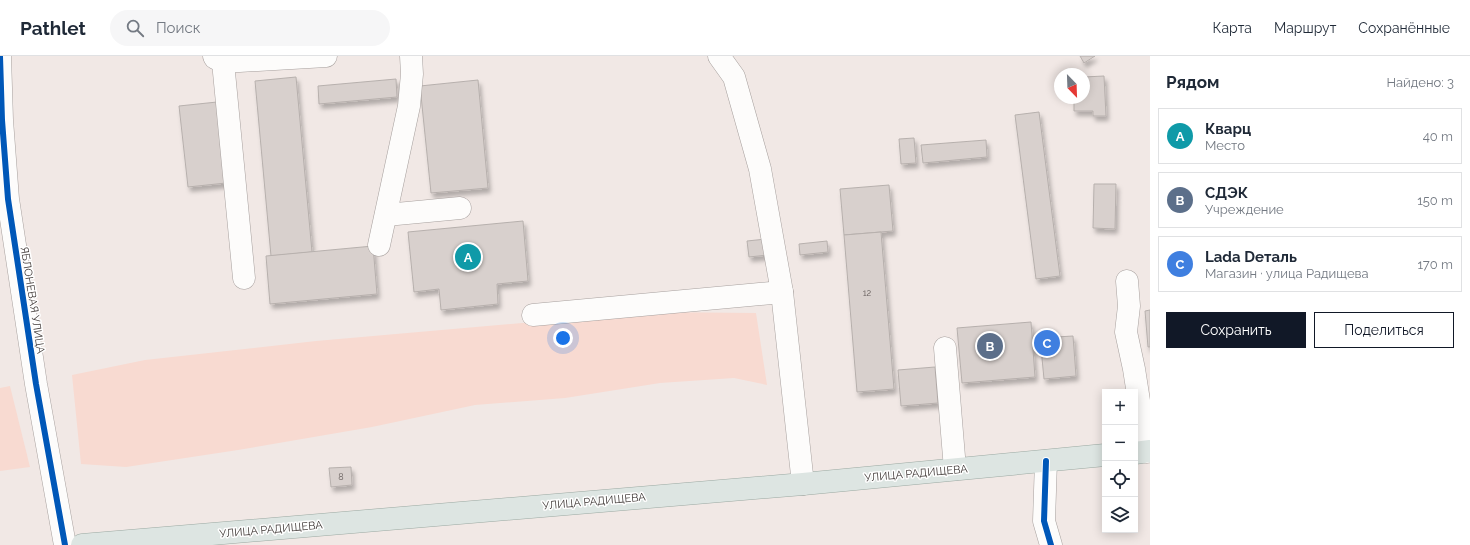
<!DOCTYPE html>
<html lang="ru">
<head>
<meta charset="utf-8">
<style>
  :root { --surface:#fff; --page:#f6f6f7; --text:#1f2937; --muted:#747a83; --line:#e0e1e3; --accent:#111827 }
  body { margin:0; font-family:Raleway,sans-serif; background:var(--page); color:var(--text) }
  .controls { position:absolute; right:12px; bottom:12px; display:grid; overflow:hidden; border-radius:0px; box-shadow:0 2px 10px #0003 }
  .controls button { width:36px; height:36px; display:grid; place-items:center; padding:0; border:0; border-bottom:1px solid var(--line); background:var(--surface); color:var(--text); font:20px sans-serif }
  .compass { position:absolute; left:1054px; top:12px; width:36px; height:36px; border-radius:50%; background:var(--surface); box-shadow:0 2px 10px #0003; rotate:157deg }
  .you { position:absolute; left:563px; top:282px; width:14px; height:14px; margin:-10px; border:3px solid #fff; border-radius:50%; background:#1a73e8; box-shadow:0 0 0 6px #1a73e833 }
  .badge { display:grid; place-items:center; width:26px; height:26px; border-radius:50%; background:var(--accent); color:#fff; font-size:13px; font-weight:700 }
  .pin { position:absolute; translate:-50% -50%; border:2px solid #fff; box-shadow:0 1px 4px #0006 }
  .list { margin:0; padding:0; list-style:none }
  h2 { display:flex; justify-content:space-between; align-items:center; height:52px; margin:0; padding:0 16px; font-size:17px }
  h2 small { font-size:13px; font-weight:400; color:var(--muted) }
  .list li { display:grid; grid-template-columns:26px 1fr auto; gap:12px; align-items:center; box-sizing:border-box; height:56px; margin:0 8px 8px; padding:0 8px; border:1px solid var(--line); border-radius:0px }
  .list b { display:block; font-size:15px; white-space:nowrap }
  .list p { margin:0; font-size:13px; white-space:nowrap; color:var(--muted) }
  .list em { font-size:13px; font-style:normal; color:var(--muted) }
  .actions { display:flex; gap:8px; padding:12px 16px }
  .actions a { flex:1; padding:9px 0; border:1px solid var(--accent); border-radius:0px; text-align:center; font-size:14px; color:var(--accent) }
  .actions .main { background:var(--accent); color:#fff }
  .icon { flex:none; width:22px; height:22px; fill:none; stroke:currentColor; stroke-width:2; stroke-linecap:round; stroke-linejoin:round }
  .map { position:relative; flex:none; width:1150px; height:489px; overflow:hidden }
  header { display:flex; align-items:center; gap:24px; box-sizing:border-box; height:56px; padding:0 20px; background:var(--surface); border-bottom:1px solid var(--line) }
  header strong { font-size:19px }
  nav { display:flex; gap:22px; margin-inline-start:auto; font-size:14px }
  .search { width:280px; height:36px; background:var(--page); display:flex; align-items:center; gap:10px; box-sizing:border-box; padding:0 14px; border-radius:22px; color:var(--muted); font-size:15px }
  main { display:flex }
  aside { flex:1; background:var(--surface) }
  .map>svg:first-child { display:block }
  .green { fill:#f8dad1 }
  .building { fill:#d8d0cd; stroke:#b7b0ad; filter:url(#shadow) }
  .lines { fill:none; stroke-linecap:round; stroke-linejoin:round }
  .minor-casing { stroke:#a7a09e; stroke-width:23 }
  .major-casing { stroke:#9ba9a2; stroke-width:23 }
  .minor { stroke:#fdfcfb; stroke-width:22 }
  .major { stroke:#dde5e2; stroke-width:22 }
  .cycleway-casing { stroke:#fff; stroke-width:8 }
  .cycleway { stroke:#0057b8; stroke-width:6 }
  .labels { text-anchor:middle; stroke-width:3; stroke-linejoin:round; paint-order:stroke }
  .number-label { font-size:9px; fill:#68605e }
  .street-label { font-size:11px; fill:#3f3836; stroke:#fff }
</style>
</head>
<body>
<header>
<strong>Pathlet</strong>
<div class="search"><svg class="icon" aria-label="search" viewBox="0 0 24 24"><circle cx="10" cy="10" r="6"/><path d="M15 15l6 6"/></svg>Поиск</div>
<nav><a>Карта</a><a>Маршрут</a><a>Сохранённые</a></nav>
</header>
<main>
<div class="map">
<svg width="1150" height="489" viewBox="0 0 1150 489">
  <defs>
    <filter id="shadow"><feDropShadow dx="2.5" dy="4.5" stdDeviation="2" flood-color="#0004"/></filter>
  </defs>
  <rect width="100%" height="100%" fill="#f1e8e5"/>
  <g class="green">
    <polygon points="649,256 756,257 767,329 734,322 660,327 565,342 475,349 372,371 238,394 126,411 81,408 72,319 145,304 316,285"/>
    <polygon points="10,330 30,411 0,415 0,332"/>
  </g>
  <g class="building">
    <polygon points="1080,0 1095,0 1084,7"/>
    <polygon points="1104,20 1106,60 1093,60 1093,55 1074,55 1074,42 1084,42 1084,21"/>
    <polygon points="296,21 312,196 271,200 255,25"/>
    <polygon points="396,23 397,41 319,48 318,30"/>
    <polygon points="478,24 488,132 431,137 420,30"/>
    <polygon points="217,46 226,127 188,131 179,50"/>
    <polygon points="1039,56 1060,220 1036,223 1015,59"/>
    <polygon points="914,82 916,107 901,108 899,83"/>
    <polygon points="986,84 987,101 923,107 921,89"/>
    <polygon points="1094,128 1116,128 1115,173 1093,172"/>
    <polygon points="889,129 893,175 844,179 840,133"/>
    <polygon points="523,165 528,225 497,228 498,248 441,254 439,233 414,236 408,176"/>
    <polygon points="881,176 894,333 857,336 844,179"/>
    <polygon points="766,183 768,199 749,201 747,185"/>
    <polygon points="827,185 828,196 800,199 799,188"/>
    <polygon points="373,190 377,238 270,248 266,200"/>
    <polygon points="1150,254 1150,291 1148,291 1145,255"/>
    <polygon points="1031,266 1035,321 962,327 957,272"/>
    <polygon points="1073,280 1076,320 1044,323 1040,282"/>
    <polygon points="935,311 938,347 901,350 898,314"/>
    <polygon points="351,411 352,429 331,431 329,412"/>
  </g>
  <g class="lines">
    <defs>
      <g id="minor">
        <polyline points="0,0 2,64 8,143 36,328 65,489"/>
        <polyline points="214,0 215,2 223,6 326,0"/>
        <polyline points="719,0 734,21 760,113 782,236 803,428"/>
        <polyline points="223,6 244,222"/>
        <polyline points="386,159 460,152"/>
        <polyline points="379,189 409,50 412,18 411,0"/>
        <polyline points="1127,225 1129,250 1126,276 1134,313 1147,396"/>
        <polyline points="533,259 782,236"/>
        <polyline points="945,292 955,413"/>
        <polyline points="1046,405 1044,465 1051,489"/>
      </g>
      <g id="major">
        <polyline points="1135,397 1150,395"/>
        <polyline points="82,489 803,428 1105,399"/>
      </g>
    </defs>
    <use href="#minor" class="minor-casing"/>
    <use href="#major" class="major-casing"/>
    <use href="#minor" class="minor"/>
    <use href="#major" class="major"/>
    <defs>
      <g id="cycleway">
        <polyline points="0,0 2,64 8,143 36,328 65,489"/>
        <polyline points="1046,405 1044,465 1051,489"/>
      </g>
    </defs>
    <use href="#cycleway" class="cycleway-casing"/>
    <use href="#cycleway" class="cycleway"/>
  </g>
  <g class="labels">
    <g class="number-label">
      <text x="867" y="240">12</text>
      <text x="341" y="424">8</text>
    </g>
    <g class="street-label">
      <text transform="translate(33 244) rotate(81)" y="4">ЯБЛОНЕВАЯ УЛИЦА</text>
      <text transform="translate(916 417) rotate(-5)" y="4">УЛИЦА РАДИЩЕВА</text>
      <text transform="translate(594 445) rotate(-5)" y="4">УЛИЦА РАДИЩЕВА</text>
      <text transform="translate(271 473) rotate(-5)" y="4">УЛИЦА РАДИЩЕВА</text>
    </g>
  </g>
</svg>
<div class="controls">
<button>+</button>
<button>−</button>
<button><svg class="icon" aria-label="locate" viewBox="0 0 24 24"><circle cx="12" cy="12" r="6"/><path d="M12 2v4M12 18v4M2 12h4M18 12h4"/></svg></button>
<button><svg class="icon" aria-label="layers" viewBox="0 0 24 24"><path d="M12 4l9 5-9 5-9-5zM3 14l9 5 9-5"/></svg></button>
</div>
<svg class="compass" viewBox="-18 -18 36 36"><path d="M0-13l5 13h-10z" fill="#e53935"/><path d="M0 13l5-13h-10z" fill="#747a83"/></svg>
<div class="you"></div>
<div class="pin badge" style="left:468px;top:201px;background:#0f9aa8">A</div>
<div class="pin badge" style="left:990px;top:290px;background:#5c6f8a">B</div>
<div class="pin badge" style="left:1047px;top:287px;background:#3f7fe0">C</div>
</div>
<aside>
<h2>Рядом<small>Найдено: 3</small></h2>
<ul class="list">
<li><span class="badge" style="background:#0f9aa8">A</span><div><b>Кварц</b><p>Место</p></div><em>40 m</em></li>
<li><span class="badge" style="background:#5c6f8a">B</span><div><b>СДЭК</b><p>Учреждение</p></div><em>150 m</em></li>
<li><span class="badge" style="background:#3f7fe0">C</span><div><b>Lada Dеталь</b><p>Магазин · улица Радищева</p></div><em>170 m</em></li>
</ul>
<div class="actions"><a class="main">Сохранить</a><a>Поделиться</a></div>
</aside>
</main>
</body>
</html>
